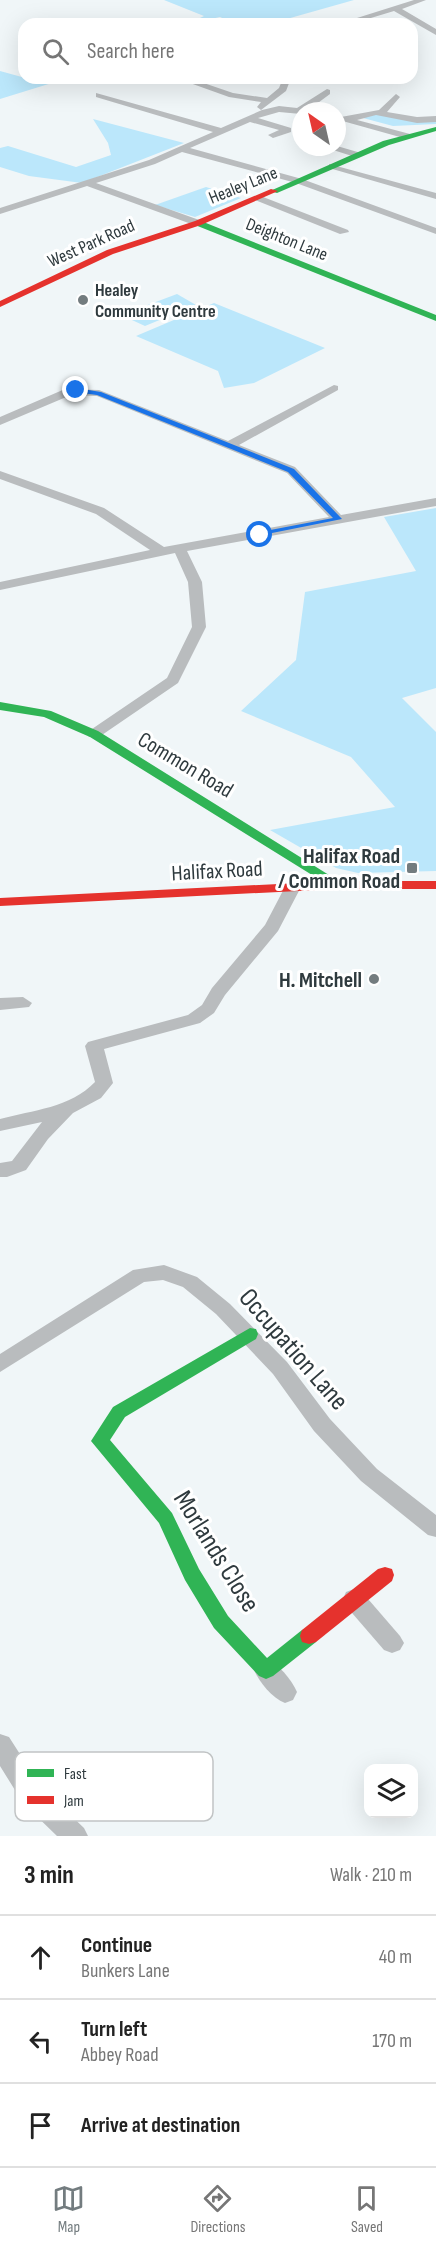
<!DOCTYPE html>
<html lang="en">
<head>
<meta charset="utf-8">
<style>
  :root { --surface:#fff; --page:#f6f6f6; --text:#222; --muted:#767676; --line:#e0e0e0; --accent:#737c7f }
  body { margin:0; font-family:"Sofia Sans Condensed",sans-serif; background:var(--page); color:var(--text) }
  .controls { position:absolute; right:18px; bottom:18px; display:grid; overflow:hidden; border-radius:12px; box-shadow:0 6px 24px #0002 }
  .controls button { width:54px; height:54px; display:grid; place-items:center; padding:0; border:0; border-bottom:2px solid var(--line); background:var(--surface); color:var(--text); font:30px sans-serif }
  .compass { position:absolute; left:292px; top:102px; width:54px; height:54px; border-radius:50%; background:var(--surface); box-shadow:0 6px 24px #0002; rotate:326deg }
  .stop { position:absolute; width:18px; height:18px; margin:-14px; border:4px solid #1a73e8; border-radius:50%; background:#fff }
  .stop.end { background:#1a73e8; border-color:#fff; box-shadow:0 2px 6px #0008 }
  .list { margin:0; padding:0; list-style:none }
  h2 { display:flex; justify-content:space-between; align-items:center; height:78px; margin:0; padding:0 24px; font-size:26px }
  h2 small { font-size:20px; font-weight:400; color:var(--muted) }
  .list li { display:grid; grid-template-columns:39px 1fr auto; gap:18px; align-items:center; box-sizing:border-box; height:84px; padding:0 24px; border-top:2px solid var(--line) }
  .list b { display:block; font-size:22px; white-space:nowrap }
  .list p { margin:0; font-size:20px; white-space:nowrap; color:var(--muted) }
  .list em { font-size:20px; font-style:normal; color:var(--muted) }
  .icon { flex:none; width:33px; height:33px; fill:none; stroke:currentColor; stroke-width:2; stroke-linecap:round; stroke-linejoin:round }
  .map { position:relative; flex:none; width:436px; height:1836px; overflow:hidden }
  .search { position:absolute; background:var(--surface); box-shadow:0 6px 24px #0002; left:18px; right:18px; top:18px; height:66px; display:flex; align-items:center; gap:15px; box-sizing:border-box; padding:0 21px; border-radius:18px; color:var(--muted); font-size:22px }
  .sheet { height:330px; background:var(--surface) }
  nav { display:flex; justify-content:space-around; align-items:center; box-sizing:border-box; height:84px; border-top:2px solid var(--line); background:var(--surface); font-size:16px; color:var(--muted) }
  nav a { display:grid; justify-items:center; gap:3px }
  nav .on { color:var(--accent) }
  .map>svg:first-child { display:block }
  .green { fill:#bbe7fb }
  .lines { fill:none; stroke-linecap:round; stroke-linejoin:round }
  .street { fill:#b9bcbe; fill-rule:evenodd }
  .fast { fill:#30b455; fill-rule:evenodd }
  .jam { fill:#e5322d; fill-rule:evenodd }
  .route { fill:#1a73e8 }
  .poi-dot { fill:#737c7f; stroke:#fff; stroke-width:2 }
  .labels { text-anchor:middle; stroke-width:6; stroke-linejoin:round; paint-order:stroke }
  .far-street-label { font-size:18px; fill:#2f3a3e; stroke:#fff }
  .far-poi-label { font-size:18px; font-weight:bold; fill:#2f3a3e; stroke:#fff; text-anchor:start }
  .street-label { font-size:22px; fill:#2f3a3e; stroke:#fff }
  .poi-label { font-size:22px; font-weight:bold; fill:#2f3a3e; stroke:#fff; text-anchor:end }
  .near-street-label { font-size:27px; fill:#2f3a3e; stroke:#fff }
  .key { fill:#fff; stroke:#c1c4c5; stroke-width:1.5 }
  .key-label { font-size:16px; fill:#2f3a3e }
</style>
</head>
<body>
<div class="map">
<svg width="436" height="1836" viewBox="0 0 436 1836">
  <rect width="100%" height="100%" fill="#f0f6f8"/>
  <g class="green">
    <polygon points="164,0 354,0 269,24 235,24 220,17 188,24 204,16"/>
    <polygon points="0,71 29,79 68,78 0,99"/>
    <polygon points="373,114 436,120 436,124 393,126 363,118"/>
    <polygon points="93,119 184,143 82,183 29,176 0,167 0,148 8,146 76,167 111,155 108,143"/>
    <polygon points="206,187 241,198 195,217 155,205"/>
    <polygon points="177,294 196,305 145,326 121,315"/>
    <polygon points="214,303 325,348 254,383 224,388 218,371 136,336"/>
    <polygon points="436,508 436,688 402,698 436,732 436,871 358,873 336,868 270,830 395,807 351,757 241,711 296,660 305,592 416,571 384,517"/>
  </g>
  <g class="lines">
    <g class="street">
      <polygon points="414,0 426,0 402,9 436,29 436,35 394,11 351,24 338,24"/>
      <polygon points="176,78 189,78 233,93 267,98 279,88 283,78 291,78 286,91 261,110 257,107 261,102 229,97"/>
      <polygon points="327,89 330,90 330,94 307,111 301,111 301,114 279,112 258,118 291,128 291,132 273,138 268,135 279,130 250,122 190,148 302,179 436,228 436,234 296,183 182,152 155,164 96,183 202,221 202,225 194,225 87,186 0,214 0,208 149,160 213,132 96,97 96,93 221,128 262,110 279,106 297,108"/>
      <polygon points="396,94 400,97 387,112 417,117 436,116 436,122 417,123 376,115 357,120 410,134 412,136 407,139 339,120 341,117 379,110"/>
      <polygon points="337,146 361,153 363,155 358,158 324,147"/>
      <polygon points="329,164 436,193 436,199 329,168"/>
      <polygon points="258,195 348,230 349,232 340,234 255,200 253,198"/>
      <polygon points="334,385 338,386 338,390 239,445 295,467 341,515 436,498 436,506 187,551 202,582 206,627 178,683 99,737 89,737 87,734 89,731 167,678 192,627 188,582 175,553 0,590 0,582 150,550 96,514 0,479 0,471 104,508 164,547 329,517 287,473 97,396 71,395 0,425 0,417 65,389 99,390 228,441"/>
      <path d="M293 882 301 887 278 931 225 995 214 1013 200 1023 104 1049 113 1083 101 1098 73 1113 48 1139 26 1170 7 1177H0V1163L12 1161 42 1122 0 1131V1119C33 1110 70 1108 95 1082L85 1046 88 1042 188 1015 202 1005 212 988 265 925 287 883Z"/>
      <polygon points="23,997 32,1003 29,1007 0,1010 0,998"/>
      <polygon points="164,1265 197,1277 230,1304 287,1362 330,1419 377,1469 436,1515 436,1537 428,1535 361,1481 314,1431 273,1374 216,1314 183,1287 163,1280 144,1282 0,1372 0,1354 133,1270"/>
      <polygon points="354,1589 362,1592 400,1636 404,1643 400,1650 392,1653 384,1650 346,1606 343,1599 346,1592"/>
      <path d="M266 1659C279 1664 291 1679 297 1692L293 1700 285 1703C272 1698 260 1683 254 1670L258 1663Z"/>
      <polygon points="0,1734 9,1737 41,1787 84,1828 88,1836 57,1836 23,1803 0,1766"/>
    </g>
    <g class="fast">
      <polygon points="436,127 436,131 389,145 277,193 270,191 383,141"/>
      <polygon points="195,221 201,221 436,315 436,321 195,225"/>
      <polygon points="0,702 51,711 98,731 345,885 343,888 333,888 90,737 44,717 0,710"/>
      <polygon points="250,1328 256,1329 258,1334 256,1339 125,1417 110,1440 172,1513 199,1569 228,1616 267,1658 302,1630 309,1628 316,1630 318,1636 316,1642 273,1676 266,1679 259,1676 214,1628 185,1580 159,1523 91,1441 113,1407"/>
    </g>
    <g class="jam">
      <polygon points="271,189 278,191 201,225 113,254 0,307 0,301 107,250 195,221"/>
      <polygon points="338,881 436,881 436,889 338,889 0,906 0,898"/>
      <polygon points="385,1567 392,1569 394,1575 392,1581 316,1642 309,1644 302,1642 300,1636 302,1630 378,1569"/>
    </g>
  </g>
  <polygon class="route" points="76,388 101,392 294,469 342,519 257,536 260,532 333,518 288,472 97,395 74,392"/>
  <g class="poi-dot">
    <circle cx="83" cy="300" r="6"/>
    <rect x="406" y="862" width="12" height="12" rx="3"/>
    <circle cx="374" cy="979" r="6"/>
  </g>
  <g class="labels">
    <g class="far-street-label">
      <text transform="translate(243 185) rotate(-22)" y="6">Healey Lane</text>
      <text transform="translate(287 239) rotate(22)" y="6">Deighton Lane</text>
      <text transform="translate(91 243) rotate(-24)" y="6">West Park Road</text>
    </g>
    <g class="far-poi-label">
      <text x="95" y="296">Healey<tspan x="95" dy="21">Community Centre</tspan></text>
    </g>
    <g class="street-label">
      <text transform="translate(186 764) rotate(31)" y="8">Common Road</text>
      <text transform="translate(217 870) rotate(-3)" y="8">Halifax Road</text>
    </g>
    <g class="poi-label">
      <text x="400" y="863">Halifax Road<tspan x="400" dy="25">/ Common Road</tspan></text>
      <text x="362" y="987">H. Mitchell</text>
    </g>
    <g class="near-street-label">
      <text transform="translate(294 1349) rotate(49)" y="9">Occupation Lane</text>
      <text transform="translate(217 1551) rotate(58)" y="9">Morlands Close</text>
    </g>
  </g>
  <rect x="15" y="1752" width="198" height="69" rx="9" class="key"/>
  <rect x="27" y="1769" width="27" height="8" fill="#30b455"/>
  <rect x="27" y="1796" width="27" height="8" fill="#e5322d"/>
  <g class="key-label">
    <text x="64" y="1779">Fast</text>
    <text x="64" y="1806">Jam</text>
  </g>
</svg>
<div class="controls">
<button><svg class="icon" aria-label="layers" viewBox="0 0 24 24"><path d="M12 4l9 5-9 5-9-5zM3 14l9 5 9-5"/></svg></button>
</div>
<svg class="compass" viewBox="-18 -18 36 36"><path d="M0-13l5 13h-10z" fill="#e53935"/><path d="M0 13l5-13h-10z" fill="#767676"/></svg>
<div class="stop" style="left:260px;top:535px"></div>
<div class="stop end" style="left:76px;top:390px"></div>
<div class="search"><svg class="icon" aria-label="search" viewBox="0 0 24 24"><circle cx="10" cy="10" r="6"/><path d="M15 15l6 6"/></svg>Search here</div>
</div>
<section class="sheet">
<h2>3 min<small>Walk · 210 m</small></h2>
<ul class="list">
<li><svg class="icon" aria-label="ahead" viewBox="0 0 24 24"><path d="M12 20V5M6 11l6-6 6 6"/></svg><div><b>Continue</b><p>Bunkers Lane</p></div><em>40 m</em></li>
<li><svg class="icon" aria-label="left" viewBox="0 0 24 24"><path d="M17 20v-9H6M10 6l-5 5 5 5"/></svg><div><b>Turn left</b><p>Abbey Road</p></div><em>170 m</em></li>
<li><svg class="icon" aria-label="arrive" viewBox="0 0 24 24"><path d="M6 21V4h12l-3 4 3 4H6"/></svg><div><b>Arrive at destination</b></div></li>
</ul>
</section>
<nav>
<a class="on"><svg class="icon" aria-label="map" viewBox="0 0 24 24"><path d="M3 6l6-2 6 2 6-2v14l-6 2-6-2-6 2zM9 4v14M15 6v14"/></svg>Map</a>
<a><svg class="icon" aria-label="directions" viewBox="0 0 24 24"><path d="M12 3l9 9-9 9-9-9zM9 14v-3h6M13 9l2 2-2 2"/></svg>Directions</a>
<a><svg class="icon" aria-label="saved" viewBox="0 0 24 24"><path d="M7 4h10v16l-5-4-5 4z"/></svg>Saved</a>
</nav>
</body>
</html>
